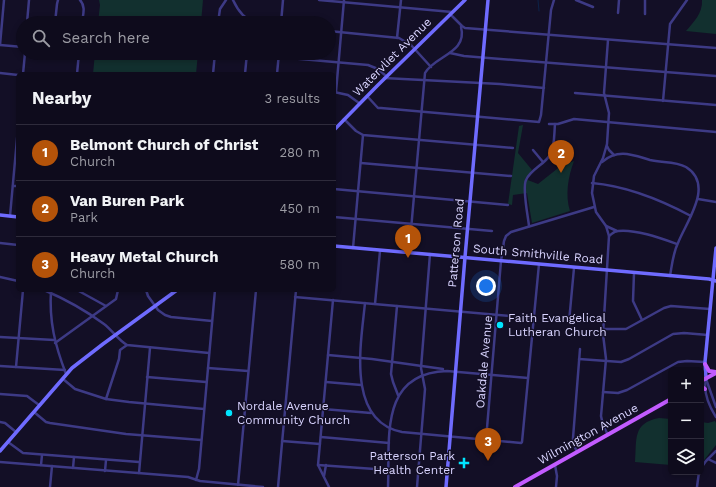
<!DOCTYPE html>
<html lang="en">
<head>
<meta charset="utf-8">
<style>
  :root { --surface:#0e0b1c; --page:#1c1929; --text:#f1f3f6; --muted:#9b9ba3; --line:#2e2b3b; --accent:#b45309 }
  body { margin:0; font-family:"Work Sans",sans-serif; background:var(--page); color:var(--text) }
  .controls { position:absolute; right:12px; bottom:12px; display:grid; overflow:hidden; border-radius:6px; box-shadow:0 2px 6px #0003 }
  .controls button { width:36px; height:36px; display:grid; place-items:center; padding:0; border:0; border-bottom:1px solid var(--line); background:var(--surface); color:var(--text); font:20px sans-serif }
  .you { position:absolute; left:486px; top:286px; width:14px; height:14px; margin:-10px; border:3px solid #fff; border-radius:50%; background:#1a73e8; box-shadow:0 0 0 6px #1a73e833 }
  .badge { display:grid; place-items:center; width:26px; height:26px; border-radius:50%; background:var(--accent); color:#fff; font-size:13px; font-weight:700 }
  .pin { position:absolute; translate:-50% -33px; filter:drop-shadow(0 1px 2px #0008) }
  .pin::after { content:''; position:absolute; top:21px; width:14px; height:12px; background:inherit; clip-path:polygon(0 0,100% 0,50% 100%) }
  .list { margin:0; padding:0; list-style:none }
  h2 { display:flex; justify-content:space-between; align-items:center; height:52px; margin:0; padding:0 16px; font-size:17px }
  h2 small { font-size:13px; font-weight:400; color:var(--muted) }
  .list li { display:grid; grid-template-columns:26px 1fr auto; gap:12px; align-items:center; box-sizing:border-box; height:56px; padding:0 16px; border-top:1px solid var(--line) }
  .list b { display:block; font-size:15px; white-space:nowrap }
  .list p { margin:0; font-size:13px; white-space:nowrap; color:var(--muted) }
  .list em { font-size:13px; font-style:normal; color:var(--muted) }
  .icon { flex:none; width:22px; height:22px; fill:none; stroke:currentColor; stroke-width:2; stroke-linecap:round; stroke-linejoin:round }
  .map { position:relative; flex:none; width:716px; height:487px; overflow:hidden }
  .search { position:absolute; background:var(--surface); box-shadow:0 2px 6px #0003; left:16px; top:16px; width:320px; height:44px; display:flex; align-items:center; gap:10px; box-sizing:border-box; padding:0 14px; border-radius:22px; color:var(--muted); font-size:15px }
  .panel { position:absolute; background:var(--surface); box-shadow:0 2px 6px #0003; left:16px; top:72px; width:320px; height:220px; border-radius:6px }
  .map>svg:first-child { display:block }
  .green { fill:#12302f }
  .lines { fill:none; stroke-linecap:round; stroke-linejoin:round }
  .stream { stroke:#0c2248; stroke-width:1 }
  .street { stroke:#3d3a85; stroke-width:2.5 }
  .secondary { stroke:#6f6bff; stroke-width:3.5 }
  .primary { stroke:#c25bff; stroke-width:4 }
  .poi-dot { fill:#00e5ff; stroke:#130f26; stroke-width:1.5 }
  .labels { text-anchor:middle; stroke-width:3; stroke-linejoin:round; paint-order:stroke }
  .street-label { font-size:12px; fill:#d9d4ff; stroke:#130f26 }
  .poi-label { font-size:12px; fill:#d9d4ff; stroke:#130f26; text-anchor:start }
</style>
</head>
<body>
<div class="map">
<svg width="716" height="487" viewBox="0 0 716 487">
  <rect width="100%" height="100%" fill="#130f26"/>
  <g class="green">
    <polygon points="99,0 203,0 201,23 98,23 100,5"/>
    <path d="M702 0H716V34L686 31C693 23 703 13 702 0Z"/>
    <polygon points="95,53 198,53 196,74 93,74"/>
    <path d="M523 125 518 153 532 170 525 179 538 184 562 165 574 161C568 177 565 195 570 211L532 223 527 193 513 195 512 205 508 204 519 126Z"/>
    <path d="M659 418 671 419V465L635 462C637 440 632 423 659 418Z"/>
    <polygon points="715,421 716,423 716,445 701,464 701,422 708,423"/>
  </g>
  <g class="lines">
    <polyline class="stream" points="538,0 539,11"/>
    <g class="street">
      <path d="M80 0C86 6 83 15 82 23"/>
      <path d="M233 0C238 11 244 19 255 23"/>
      <polyline points="319,0 452,12"/>
      <polyline points="576,0 593,7"/>
      <polyline points="645,0 645,14"/>
      <polyline points="618,13 619,0"/>
      <polyline points="450,14 462,26 465,28 716,48"/>
      <polyline points="27,23 29,0"/>
      <polyline points="55,23 57,4 58,0"/>
      <polyline points="218,23 220,9 226,0"/>
      <polyline points="281,23 283,0"/>
      <polyline points="329,31 399,38 411,45 431,67"/>
      <polyline points="397,38 401,0"/>
      <polyline points="0,45 4,0"/>
      <polyline points="0,45 23,47"/>
      <polyline points="450,53 464,56 716,76"/>
      <polyline points="278,57 368,65 378,69 386,76"/>
      <polyline points="0,73 18,75"/>
      <polyline points="23,74 25,53"/>
      <polyline points="77,74 79,53"/>
      <polyline points="213,74 215,53"/>
      <polyline points="245,74 247,53"/>
      <polyline points="277,74 279,53"/>
      <polyline points="384,78 500,84 544,88"/>
      <polyline points="334,92 348,95 359,103"/>
      <polyline points="336,92 344,0"/>
      <polyline points="575,93 716,105"/>
      <polyline points="367,96 378,108 381,108 539,122 541,115 551,10 554,0"/>
      <polyline points="663,101 670,24 687,0"/>
      <polyline points="344,119 356,131 363,135 513,148"/>
      <polyline points="549,124 558,124 574,119 716,132"/>
      <polyline points="553,146 566,148"/>
      <polyline points="607,146 609,150 614,155"/>
      <polyline points="533,150 543,162"/>
      <path d="M602 162C618 148 633 155 650 160 662 163 675 161 686 167 715 185 686 222 678 243 673 253 672 265 670 276"/>
      <polyline points="361,163 511,176"/>
      <path d="M592 183C626 186 661 200 691 216"/>
      <polyline points="13,186 18,186"/>
      <polyline points="334,189 508,205"/>
      <polyline points="698,199 716,202"/>
      <polyline points="10,216 18,128"/>
      <polyline points="334,217 492,231"/>
      <path d="M529 226C528 216 522 188 526 180 531 169 544 165 550 155 555 147 554 134 555 124"/>
      <polyline points="606,226 617,231"/>
      <path d="M609 236C612 234 614 231 618 231 635 229 660 238 677 244"/>
      <polyline points="0,243 18,245"/>
      <polyline points="353,248 363,135"/>
      <path d="M409 252 425 73C434 56 468 53 461 27"/>
      <polyline points="634,273 633,301 642,320"/>
      <polyline points="0,277 18,281"/>
      <path d="M44 290C65 299 85 310 104 324 112 330 118 340 127 345L209 353"/>
      <path d="M51 290C49 322 55 345 66 374"/>
      <polyline points="77,290 106,306"/>
      <polyline points="146,290 148,296 158,310 165,315 171,317 212,321"/>
      <polyline points="295,297 534,318"/>
      <path d="M365 303C361 343 346 421 402 432L521 443 522 442 539 264"/>
      <polyline points="375,304 380,251"/>
      <polyline points="397,306 391,374 393,382 398,395"/>
      <polyline points="569,322 574,268"/>
      <polyline points="603,329 626,329 664,308 671,306 710,309"/>
      <polyline points="0,337 54,340"/>
      <polyline points="55,343 116,299 118,290"/>
      <polyline points="328,355 372,359 443,369"/>
      <polyline points="579,359 621,362 629,359 673,334 684,333 708,335"/>
      <polyline points="0,366 65,370"/>
      <polyline points="16,367 23,290"/>
      <polyline points="208,368 248,371"/>
      <polyline points="147,377 206,382"/>
      <polyline points="63,379 75,389 106,399 129,402 204,409"/>
      <path d="M706 379C703 392 709 406 716 417"/>
      <polyline points="706,379 716,407"/>
      <polyline points="326,382 361,385"/>
      <polyline points="603,392 618,393 627,390 678,362 687,361 705,362"/>
      <polyline points="0,394 27,396 39,405"/>
      <polyline points="106,399 119,359 120,350 127,345"/>
      <polyline points="323,409 371,413"/>
      <polyline points="34,412 46,422 50,423 126,434 201,440"/>
      <polyline points="0,422 5,423 16,432"/>
      <polyline points="608,435 603,425 601,416 606,359 603,334 609,236 606,226 596,212 592,193 594,176 603,158 607,144 609,113 604,93 608,40"/>
      <polyline points="321,437 389,443"/>
      <polyline points="486,440 501,261 504,241 506,236 511,232 594,207"/>
      <polyline points="282,441 320,444"/>
      <polyline points="8,442 23,453 139,462"/>
      <polyline points="577,452 573,443 573,438 580,349"/>
      <polyline points="708,459 716,463"/>
      <polyline points="0,462 188,477 200,481 263,487"/>
      <polyline points="41,465 42,455"/>
      <polyline points="318,465 389,470"/>
      <polyline points="555,465 557,476 556,487"/>
      <polyline points="73,468 74,457"/>
      <polyline points="701,468 706,461 716,451"/>
      <polyline points="105,471 106,460"/>
      <polyline points="139,473 150,348"/>
      <polyline points="324,476 326,465"/>
      <polyline points="196,480 199,469 215,290"/>
      <polyline points="238,485 256,290"/>
      <polyline points="50,487 52,466"/>
      <polyline points="278,487 296,290"/>
      <polyline points="329,487 318,465 333,300"/>
      <path d="M388 487C390 438 379 373 447 371L528 378"/>
      <polyline points="417,487 425,389 421,368 430,254"/>
      <polyline points="697,487 699,472"/>
    </g>
    <g class="secondary">
      <polyline points="334,130 378,85 465,0"/>
      <polyline points="0,215 18,217"/>
      <polyline points="334,246 709,279 716,281"/>
      <polyline points="706,379 705,362 716,248"/>
      <polyline points="0,451 72,368 103,344 177,290"/>
      <polyline points="446,487 465,257 488,0"/>
    </g>
    <g class="primary">
      <polyline points="705,364 709,371 716,372"/>
      <polyline points="701,381 716,373"/>
      <polyline points="701,386 705,389"/>
      <polyline points="515,487 671,399"/>
    </g>
  </g>
  <g class="poi-dot">
    <circle cx="500" cy="325" r="4"/>
    <circle cx="229" cy="413" r="4"/>
    <path d="M462 457h4v4h4v4h-4v4h-4v-4h-4v-4h4z"/>
  </g>
  <g class="labels">
    <g class="street-label">
      <text transform="translate(392 57) rotate(-45)" y="4">Watervliet Avenue</text>
      <text transform="translate(456 243) rotate(-85)" y="4">Patterson Road</text>
      <text transform="translate(538 254) rotate(5)" y="4">South Smithville Road</text>
      <text transform="translate(484 362) rotate(-85)" y="4">Oakdale Avenue</text>
      <text transform="translate(588 434) rotate(-29)" y="4">Wilmington Avenue</text>
    </g>
    <g class="poi-label">
      <text x="508" y="322">Faith Evangelical<tspan x="508" dy="14">Lutheran Church</tspan></text>
      <text x="237" y="410">Nordale Avenue<tspan x="237" dy="14">Community Church</tspan></text>
      <text x="455" y="460" text-anchor="end">Patterson Park<tspan x="455" dy="14">Health Center</tspan></text>
    </g>
  </g>
</svg>
<div class="controls">
<button>+</button>
<button>−</button>
<button><svg class="icon" aria-label="layers" viewBox="0 0 24 24"><path d="M12 4l9 5-9 5-9-5zM3 14l9 5 9-5"/></svg></button>
</div>
<div class="you"></div>
<div class="pin badge" style="left:408px;top:258px">1</div>
<div class="pin badge" style="left:561px;top:173px">2</div>
<div class="pin badge" style="left:488px;top:461px">3</div>
<div class="search"><svg class="icon" aria-label="search" viewBox="0 0 24 24"><circle cx="10" cy="10" r="6"/><path d="M15 15l6 6"/></svg>Search here</div>
<section class="panel">
<h2>Nearby<small>3 results</small></h2>
<ul class="list">
<li><span class="badge">1</span><div><b>Belmont Church of Christ</b><p>Church</p></div><em>280 m</em></li>
<li><span class="badge">2</span><div><b>Van Buren Park</b><p>Park</p></div><em>450 m</em></li>
<li><span class="badge">3</span><div><b>Heavy Metal Church</b><p>Church</p></div><em>580 m</em></li>
</ul>
</section>
</div>
</body>
</html>
